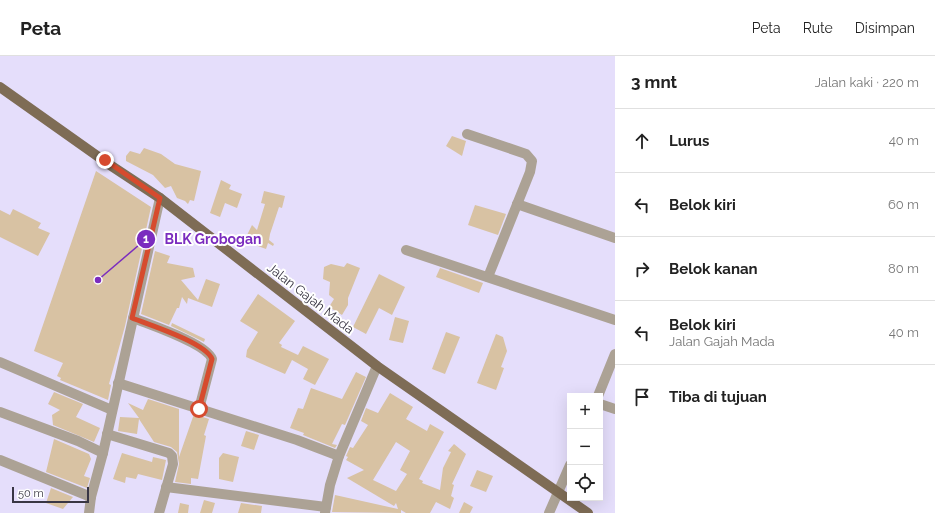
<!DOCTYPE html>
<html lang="id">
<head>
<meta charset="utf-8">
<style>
  :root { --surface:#fff; --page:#f6f6f6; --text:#222; --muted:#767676; --line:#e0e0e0 }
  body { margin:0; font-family:Raleway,sans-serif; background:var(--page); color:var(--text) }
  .controls { position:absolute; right:12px; bottom:12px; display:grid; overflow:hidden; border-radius:0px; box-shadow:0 4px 16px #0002 }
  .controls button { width:36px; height:36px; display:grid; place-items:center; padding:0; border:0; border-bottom:1px solid var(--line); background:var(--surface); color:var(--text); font:20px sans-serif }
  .scale { position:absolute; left:12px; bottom:10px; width:77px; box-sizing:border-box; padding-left:4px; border:2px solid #393644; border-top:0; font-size:11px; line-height:14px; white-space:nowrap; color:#393644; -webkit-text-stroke:3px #fff; paint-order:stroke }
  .stop { position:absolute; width:12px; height:12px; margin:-9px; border:3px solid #d64b2e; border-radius:50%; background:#fff }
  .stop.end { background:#d64b2e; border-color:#fff; box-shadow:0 1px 4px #0008 }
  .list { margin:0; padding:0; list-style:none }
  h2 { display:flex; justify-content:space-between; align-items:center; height:52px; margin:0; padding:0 16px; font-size:17px }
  h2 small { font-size:13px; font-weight:400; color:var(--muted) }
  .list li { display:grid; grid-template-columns:26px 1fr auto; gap:12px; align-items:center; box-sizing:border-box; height:64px; padding:0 16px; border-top:1px solid var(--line) }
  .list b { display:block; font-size:15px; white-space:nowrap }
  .list p { margin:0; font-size:13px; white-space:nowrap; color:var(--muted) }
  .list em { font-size:13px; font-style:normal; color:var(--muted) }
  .icon { flex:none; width:22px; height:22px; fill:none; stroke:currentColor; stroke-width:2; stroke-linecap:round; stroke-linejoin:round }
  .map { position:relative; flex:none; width:615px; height:457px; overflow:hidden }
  header { display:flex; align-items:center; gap:24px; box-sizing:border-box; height:56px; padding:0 20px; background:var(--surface); border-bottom:1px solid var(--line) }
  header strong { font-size:19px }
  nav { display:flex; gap:22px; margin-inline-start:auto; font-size:14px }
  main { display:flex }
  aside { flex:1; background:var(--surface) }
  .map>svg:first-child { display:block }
  .building { fill:#d8c2a3; fill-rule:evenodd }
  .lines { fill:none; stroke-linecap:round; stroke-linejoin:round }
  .street { stroke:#aca295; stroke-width:10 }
  .primary { stroke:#7e6c55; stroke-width:10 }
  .route { stroke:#d64b2e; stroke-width:5 }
  .labels { text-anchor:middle; stroke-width:4; stroke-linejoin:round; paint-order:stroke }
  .street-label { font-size:13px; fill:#393644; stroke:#fff }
  .leader { fill:none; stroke:#7b2cbf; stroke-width:1.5 }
  .callout-dot { fill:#7b2cbf; stroke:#fff; stroke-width:1.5 }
  .mark-label { font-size:12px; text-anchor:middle; font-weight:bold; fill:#fff }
  .callout-label { font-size:14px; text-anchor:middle; font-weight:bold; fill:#7b2cbf; stroke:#fff; stroke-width:4; stroke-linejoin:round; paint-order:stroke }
</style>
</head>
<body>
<header>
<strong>Peta</strong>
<nav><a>Peta</a><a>Rute</a><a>Disimpan</a></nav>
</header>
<main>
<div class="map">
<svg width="615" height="457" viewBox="0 0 615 457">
  <rect width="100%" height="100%" fill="#e5defb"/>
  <g class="building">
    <polygon points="452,80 466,85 462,100 446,90"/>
    <polygon points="144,92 161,98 175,108 201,115 194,145 190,144 188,148 185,145 177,142 171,130 165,132 153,119 126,105 126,100 130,95 140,98"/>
    <polygon points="96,115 151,151 125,270 109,328 111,329 108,344 60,324 61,322 57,320 63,307 34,295"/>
    <polygon points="221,124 231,129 229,133 242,138 237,152 225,147 220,161 210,157"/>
    <polygon points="264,135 285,140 282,152 279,151 270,178 269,184 274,188 273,190 268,187 266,193 255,189 257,183 247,179 252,169 257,174 265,148 261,147"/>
    <polygon points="475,149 506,158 498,179 468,169"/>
    <polygon points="13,153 41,167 38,172 50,177 38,200 0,181 0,154 10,159"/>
    <polygon points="155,195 170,200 167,207 193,212 195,221 181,224 198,244 206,223 220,228 212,251 188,242 187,248 182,241 179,252 177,252 169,269 141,258"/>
    <polygon points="347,207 360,212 348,242 348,249 342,259 329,251 334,243 329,239 330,226 323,223 324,211 331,208 344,211"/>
    <polygon points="440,212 483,227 479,237 436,221"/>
    <polygon points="379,218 405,231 392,259 379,252 366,278 353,271"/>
    <polygon points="258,238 295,265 279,287 282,289 281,291 298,299 303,290 329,303 315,329 303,323 308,313 292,304 285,318 246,301 247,294 258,276 240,265"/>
    <polygon points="395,261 409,265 403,287 389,284"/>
    <polygon points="172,267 205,283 204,286 171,270"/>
    <polygon points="446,276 460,281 445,318 432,313"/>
    <polygon points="496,278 503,281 507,295 501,311 504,312 496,334 477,327"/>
    <polygon points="356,316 366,321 345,369 342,368 332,388 337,389 335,392 303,379 304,377 290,372 298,352 303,353 311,332 342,343"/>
    <polygon points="54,336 83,348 76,361 100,372 94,386 53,369 52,359 60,354 48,348"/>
    <path d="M390 337 413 351 406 363 427 375 430 368 444 376 419 423 423 425 422 427 440 434 443 412 451 396 448 395 454 388 466 398 452 428 454 429 451 440 454 442 450 453 436 446 430 457H406L401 454V457L332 456 335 439 398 453 396 447 394 450 347 422 364 414 346 404 348 401 346 400 350 391 353 392 368 369 361 365 366 352 378 357ZM396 386 410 395 400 414 407 418 396 435 373 424Z"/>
    <polygon points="148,343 179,353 179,401 194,358 209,363 204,379 206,380 198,423 191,422 191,428 175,426 179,408 177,396 171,391 154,386 139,363 137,378 118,375 120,361 139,362 128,347 143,354"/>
    <polygon points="246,375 259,379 254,394 241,390"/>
    <polygon points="54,383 89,398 91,403 84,420 90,422 87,432 46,416"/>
    <polygon points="122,397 152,406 153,401 166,404 162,424 138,418 136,423 126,421 125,427 113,423"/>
    <polygon points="223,397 239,401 233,426 219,423 219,402"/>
    <polygon points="477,414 493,420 486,436 470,430"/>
    <polygon points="51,432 73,441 63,453 46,447"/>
    <polygon points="204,444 215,447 212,457 200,457"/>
    <polygon points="464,446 473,451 470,457 459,457"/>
    <polygon points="180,447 189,449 188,457 178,457"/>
    <polygon points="241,447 262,450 261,457 238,457"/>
  </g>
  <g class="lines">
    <g class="street">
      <polyline points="467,78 526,98 532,105 530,116 488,221"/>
      <polyline points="517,148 615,182"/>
      <polyline points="406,194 615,264"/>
      <path d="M133 262C150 269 206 287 212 303L199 353"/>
      <polyline points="0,306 112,354"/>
      <polyline points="118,327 297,384 339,400"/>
      <polyline points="598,340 615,298"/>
      <polyline points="600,348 615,353"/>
      <polyline points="0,356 78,385 103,397"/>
      <polyline points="107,378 169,397 172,400 173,408 159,457"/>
      <polyline points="0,404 91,441"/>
      <polyline points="166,431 326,451"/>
      <polyline points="89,457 91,441 103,397 160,142"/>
      <polyline points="325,457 330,429 339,400 377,310"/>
      <polyline points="549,457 570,409"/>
    </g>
    <polyline class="primary" points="0,31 110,109 160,142 377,310 588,457"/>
  </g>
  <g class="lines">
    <path class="route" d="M105 104 160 142 132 262C150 269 206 287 212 303L199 353"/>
  </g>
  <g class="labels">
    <g class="street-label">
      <text transform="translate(311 242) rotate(38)" y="5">Jalan Gajah Mada</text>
    </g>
  </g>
  <path class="leader" d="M98 224L146 183"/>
  <g class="callout-dot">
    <circle cx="98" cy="224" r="4"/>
    <circle cx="146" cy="183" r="10"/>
  </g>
  <g class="mark-label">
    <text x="146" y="187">1</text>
  </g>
  <g class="callout-label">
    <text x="213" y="188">BLK Grobogan</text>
  </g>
</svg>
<div class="controls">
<button>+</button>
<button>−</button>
<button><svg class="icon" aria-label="locate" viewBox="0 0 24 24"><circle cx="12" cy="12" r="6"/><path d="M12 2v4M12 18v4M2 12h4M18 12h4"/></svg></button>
</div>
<div class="scale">50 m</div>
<div class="stop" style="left:199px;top:353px"></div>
<div class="stop end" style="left:105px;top:104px"></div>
</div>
<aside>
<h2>3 mnt<small>Jalan kaki · 220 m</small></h2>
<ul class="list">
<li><svg class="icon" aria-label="ahead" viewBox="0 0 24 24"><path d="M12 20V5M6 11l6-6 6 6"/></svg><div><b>Lurus</b></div><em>40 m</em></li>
<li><svg class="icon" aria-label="left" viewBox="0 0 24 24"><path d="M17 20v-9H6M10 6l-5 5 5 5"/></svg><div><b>Belok kiri</b></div><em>60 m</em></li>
<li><svg class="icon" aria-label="right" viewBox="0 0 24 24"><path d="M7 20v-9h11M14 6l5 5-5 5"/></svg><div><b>Belok kanan</b></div><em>80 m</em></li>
<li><svg class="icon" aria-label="left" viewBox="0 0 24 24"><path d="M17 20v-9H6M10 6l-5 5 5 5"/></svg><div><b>Belok kiri</b><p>Jalan Gajah Mada</p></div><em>40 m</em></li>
<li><svg class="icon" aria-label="arrive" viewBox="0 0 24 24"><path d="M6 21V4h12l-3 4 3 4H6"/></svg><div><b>Tiba di tujuan</b></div></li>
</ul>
</aside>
</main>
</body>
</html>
